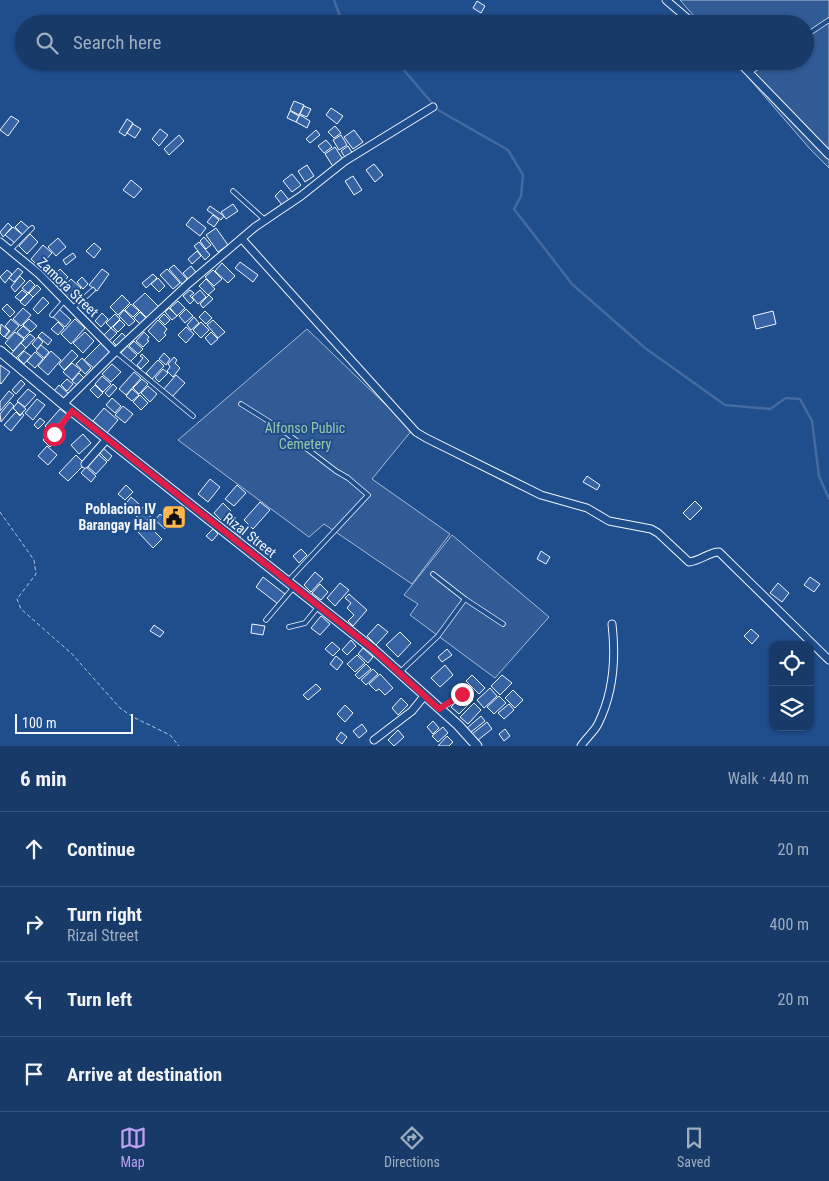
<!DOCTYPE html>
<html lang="en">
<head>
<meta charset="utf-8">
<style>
  :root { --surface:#173a69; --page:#244571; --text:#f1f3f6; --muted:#9eadc0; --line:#36547d; --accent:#bca0f2 }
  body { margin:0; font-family:"Roboto Condensed",sans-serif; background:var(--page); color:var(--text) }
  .controls { position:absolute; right:15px; bottom:15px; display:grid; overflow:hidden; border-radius:10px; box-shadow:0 1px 4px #0004 }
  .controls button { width:45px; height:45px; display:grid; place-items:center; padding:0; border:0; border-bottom:1px solid var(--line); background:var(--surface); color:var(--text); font:25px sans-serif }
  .scale { position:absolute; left:15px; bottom:12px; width:118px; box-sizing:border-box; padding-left:5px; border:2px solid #f2f6ff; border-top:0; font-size:14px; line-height:18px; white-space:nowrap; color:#f2f6ff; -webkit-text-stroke:4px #1f4e8c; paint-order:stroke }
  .stop { position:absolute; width:15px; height:15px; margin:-11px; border:4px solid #e11d48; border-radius:50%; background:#fff }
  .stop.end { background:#e11d48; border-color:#fff; box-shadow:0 1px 5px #0008 }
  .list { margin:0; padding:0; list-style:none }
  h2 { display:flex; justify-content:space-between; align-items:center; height:65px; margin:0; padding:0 20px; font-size:21px }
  h2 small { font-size:16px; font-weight:400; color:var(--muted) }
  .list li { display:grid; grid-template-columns:32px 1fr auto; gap:15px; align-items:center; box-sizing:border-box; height:75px; padding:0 20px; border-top:1px solid var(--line) }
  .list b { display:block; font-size:19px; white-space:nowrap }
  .list p { margin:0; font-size:16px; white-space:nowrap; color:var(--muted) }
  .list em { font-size:16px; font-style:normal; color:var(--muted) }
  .icon { flex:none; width:28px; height:28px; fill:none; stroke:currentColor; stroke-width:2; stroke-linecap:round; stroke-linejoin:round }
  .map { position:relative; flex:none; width:829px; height:746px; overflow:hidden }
  .search { position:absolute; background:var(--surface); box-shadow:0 1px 4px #0004; left:15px; right:15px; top:15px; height:55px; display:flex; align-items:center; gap:12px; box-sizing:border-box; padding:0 18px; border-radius:28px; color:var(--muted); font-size:19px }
  .sheet { height:365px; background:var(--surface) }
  nav { display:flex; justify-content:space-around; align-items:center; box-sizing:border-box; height:70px; border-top:1px solid var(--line); background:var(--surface); font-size:14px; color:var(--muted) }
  nav a { display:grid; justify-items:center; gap:2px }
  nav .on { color:var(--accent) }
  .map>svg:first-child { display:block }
  .built { fill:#305b95; stroke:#a8bbd7 }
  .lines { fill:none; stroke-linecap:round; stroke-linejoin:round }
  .stream { stroke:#446ba0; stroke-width:2.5 }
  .building { fill:#3563a3; stroke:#f2f6ff }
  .service-casing { stroke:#f2f6ff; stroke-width:5.5 }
  .minor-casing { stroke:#f2f6ff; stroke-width:9 }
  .tertiary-casing { stroke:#f2f6ff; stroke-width:11 }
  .path { stroke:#b3c4dc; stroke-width:1; stroke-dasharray:4 2.5; stroke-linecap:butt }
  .service { stroke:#1f4e8c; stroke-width:4 }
  .minor { stroke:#1f4e8c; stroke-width:7 }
  .tertiary { stroke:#1f4e8c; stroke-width:9 }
  .route { stroke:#e11d48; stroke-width:6 }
  .labels { text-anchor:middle; stroke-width:4; stroke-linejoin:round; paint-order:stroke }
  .street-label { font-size:14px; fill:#f2f6ff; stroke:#1f4e8c }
  .park-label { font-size:14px; fill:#97c8a6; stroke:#1f4e8c }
  .poi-label { font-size:14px; font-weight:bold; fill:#f2f6ff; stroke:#1f4e8c; text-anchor:end }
</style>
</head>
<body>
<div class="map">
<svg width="829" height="746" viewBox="0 0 829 746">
  <rect width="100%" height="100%" fill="#1f4e8c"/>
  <g class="built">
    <polygon points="680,0 829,0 829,168 810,149 734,61 805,61 805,24 701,24"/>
    <polygon points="307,329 412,430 372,479 450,534 412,584 324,524 309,537 178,440"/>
    <polygon points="452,535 549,617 495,678 410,615 418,604 404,595"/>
  </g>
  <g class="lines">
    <g class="stream">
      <polyline points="334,0 343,24"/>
      <polyline points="396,61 438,110 508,150 523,175 521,196 514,209 572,284 645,348 725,405 770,409 786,398 800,399 812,421 819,476 829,499"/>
    </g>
  </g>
  <g class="building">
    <polygon points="477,1 485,6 481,13 473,8"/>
    <polygon points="294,101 304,105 299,115 290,110"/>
    <polygon points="304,106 311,109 307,117 300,114"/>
    <polygon points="331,108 343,116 337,124 326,115"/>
    <polygon points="290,111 299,116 296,122 287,118"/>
    <polygon points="300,115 310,121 307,128 296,122"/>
    <polygon points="11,116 19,121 8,136 0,130"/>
    <polygon points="127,119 133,123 125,136 119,132"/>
    <polygon points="133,124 141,129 135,138 127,133"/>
    <polygon points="335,126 341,133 334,138 328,132"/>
    <polygon points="160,129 168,135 159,146 152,139"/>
    <polygon points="316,130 320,135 310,143 306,139"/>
    <polygon points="354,130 363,142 353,149 344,137"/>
    <polygon points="179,135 184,141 169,155 164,149"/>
    <polygon points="341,135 347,145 339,150 333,140"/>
    <polygon points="326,140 332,147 324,153 318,146"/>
    <polygon points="348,146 353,154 346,159 341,151"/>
    <polygon points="335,147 344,161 334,168 325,154"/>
    <polygon points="374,164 383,175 375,182 366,170"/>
    <polygon points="307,165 314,176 305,182 298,171"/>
    <polygon points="292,174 301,185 292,192 283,181"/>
    <polygon points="353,176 362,190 354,195 345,181"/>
    <polygon points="131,180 142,189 134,198 123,190"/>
    <polygon points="281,190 289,200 282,205 275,196"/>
    <polygon points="233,204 238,211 226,219 221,212"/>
    <polygon points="210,206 224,216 221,220 207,210"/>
    <polygon points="213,215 219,220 214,227 207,222"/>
    <polygon points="192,217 206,228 200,236 186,225"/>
    <polygon points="21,221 29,228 23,235 15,227"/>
    <polygon points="8,223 12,227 3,237 0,232"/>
    <polygon points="13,227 23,235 15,243 5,235"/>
    <polygon points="216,228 228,245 218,252 206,235"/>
    <polygon points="30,234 38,242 27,254 19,246"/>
    <polygon points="204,237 211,245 206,249 200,241"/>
    <polygon points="58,238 66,247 56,256 48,247"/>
    <polygon points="199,242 210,255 205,260 194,246"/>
    <polygon points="94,243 101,249 94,258 86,251"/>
    <polygon points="43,245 52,253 39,267 31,259"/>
    <polygon points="197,251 201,256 192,264 188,259"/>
    <polygon points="73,253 76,257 66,265 63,260"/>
    <polygon points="240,262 258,275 253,282 235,268"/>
    <polygon points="222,263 235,276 228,283 215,271"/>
    <polygon points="174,265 187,279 182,284 169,269"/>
    <polygon points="191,266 198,275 190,281 183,273"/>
    <polygon points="18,268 23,272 14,282 9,278"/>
    <polygon points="60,269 68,277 59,287 50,279"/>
    <polygon points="102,269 109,274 97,291 89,285"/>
    <polygon points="167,269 180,283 173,289 160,275"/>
    <polygon points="7,270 12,274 5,283 0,277"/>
    <polygon points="213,270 222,279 214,286 205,277"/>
    <polygon points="153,274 157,278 146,288 142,283"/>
    <polygon points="20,276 25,281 15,292 11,287"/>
    <polygon points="82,277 88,284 83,289 77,282"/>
    <polygon points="158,278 165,286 159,292 151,284"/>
    <polygon points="71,279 81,288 69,300 60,290"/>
    <polygon points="206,279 215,289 208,295 199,286"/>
    <polygon points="30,280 35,285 28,293 22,288"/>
    <polygon points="37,285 41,289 33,297 29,293"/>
    <polygon points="22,290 27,294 20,301 15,297"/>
    <polygon points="190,290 194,293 190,296 194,300 190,304 183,296"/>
    <polygon points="200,290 206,297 198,304 192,297"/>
    <polygon points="29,293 33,297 25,306 20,302"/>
    <polygon points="145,293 159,307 147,318 133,304"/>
    <polygon points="122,295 130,303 118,315 110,307"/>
    <polygon points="209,295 213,299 203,308 200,304"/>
    <polygon points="43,297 49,303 38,314 33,309"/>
    <polygon points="178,301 185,308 177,316 170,308"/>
    <polygon points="7,304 15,312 10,317 2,309"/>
    <polygon points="131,304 139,311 133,317 125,310"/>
    <polygon points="23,308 31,315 21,326 13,319"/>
    <polygon points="58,308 71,320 65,327 52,316"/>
    <polygon points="169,308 177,316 172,320 165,312"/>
    <polygon points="186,309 193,316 185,323 179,316"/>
    <polygon points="124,310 135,321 129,326 119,316"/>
    <polygon points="205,311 212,318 206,324 199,317"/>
    <polygon points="773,311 776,324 756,329 753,316"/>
    <polygon points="140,312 147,319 141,325 134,318"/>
    <polygon points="102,313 108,319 101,327 95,321"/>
    <polygon points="115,314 120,319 111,328 106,323"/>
    <polygon points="164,314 170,320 165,325 159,319"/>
    <polygon points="194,317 199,323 191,330 187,325"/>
    <polygon points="11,319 19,326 7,339 5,337 10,331 5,326"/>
    <polygon points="29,319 37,326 31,332 23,325"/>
    <polygon points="75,319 85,328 71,344 61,334"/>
    <polygon points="120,320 125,325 118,332 113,327"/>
    <polygon points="158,320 167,329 164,333 166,335 159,342 148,331"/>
    <polygon points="213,320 225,332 218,338 207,325"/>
    <polygon points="58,322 64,328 58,335 51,329"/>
    <polygon points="201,322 209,330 201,338 193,330"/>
    <polygon points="1,324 9,331 4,337 0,333"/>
    <polygon points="23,326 30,332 24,338 17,332"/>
    <polygon points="186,327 194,334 186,343 178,335"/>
    <polygon points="111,328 117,333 109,341 103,336"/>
    <polygon points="15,332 24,339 13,351 5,343"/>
    <polygon points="42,332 52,340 48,345 38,336"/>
    <polygon points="85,332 94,341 83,353 73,343"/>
    <polygon points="144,332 149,337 147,340 149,341 143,347 136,341"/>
    <polygon points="211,332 218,339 211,345 205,338"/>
    <polygon points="122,333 127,338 118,347 113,342"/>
    <polygon points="30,334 35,338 26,348 21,343"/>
    <polygon points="38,337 43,342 37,349 32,344"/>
    <polygon points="134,341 143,349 138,354 129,346"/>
    <polygon points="21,343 26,348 16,358 11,354"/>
    <polygon points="101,343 111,353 95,369 84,360"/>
    <polygon points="41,345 49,352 44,358 36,351"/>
    <polygon points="127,346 137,355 129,363 120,354"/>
    <polygon points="72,350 78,356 64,370 59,364"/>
    <polygon points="24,351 31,356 24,364 18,358"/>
    <polygon points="51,351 61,360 48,375 38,366"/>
    <polygon points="35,352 43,359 35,368 27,361"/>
    <polygon points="164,353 170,359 166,365 159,359"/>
    <polygon points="142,354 149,361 141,369 137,365 143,358 140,356"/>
    <polygon points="174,357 177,360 175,363 180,368 173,377 167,371 170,367 168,364"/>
    <polygon points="82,358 91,368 85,374 76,364"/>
    <polygon points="158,360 164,366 152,379 146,373"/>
    <polygon points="72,363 81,370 72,380 63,372"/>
    <polygon points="112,364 121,372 111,382 102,374"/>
    <polygon points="0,365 10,372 1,384 0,383"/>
    <polygon points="163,369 168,373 159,382 155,378"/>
    <polygon points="134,372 141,378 126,395 119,389"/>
    <polygon points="79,373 85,379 78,386 72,381"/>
    <polygon points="176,375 185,383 172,397 163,390"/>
    <polygon points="102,376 111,384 103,392 95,384"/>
    <polygon points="67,379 73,384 67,391 61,385"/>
    <polygon points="142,379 148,384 139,394 133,388"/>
    <polygon points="21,380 25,384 16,394 12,390"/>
    <polygon points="113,384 117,388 109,397 105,393"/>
    <polygon points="59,385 69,394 63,400 54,391"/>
    <polygon points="95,385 103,393 98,398 90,390"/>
    <polygon points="148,386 157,394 150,402 141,393"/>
    <polygon points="28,389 36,395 25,407 17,401"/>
    <polygon points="132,389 139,395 132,401 126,396"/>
    <polygon points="9,391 14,395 0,411 0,402"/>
    <polygon points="140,395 148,403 141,410 133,402"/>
    <polygon points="112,398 121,406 115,413 106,405"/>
    <polygon points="37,399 45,405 33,420 25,413"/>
    <polygon points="10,402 14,406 1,422 0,414"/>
    <polygon points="18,402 26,409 20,415 13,408"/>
    <polygon points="123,406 133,414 125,423 115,415"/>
    <polygon points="104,408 118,420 107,433 93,421"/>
    <polygon points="60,409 68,415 52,432 45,426"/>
    <polygon points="16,412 20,416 22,413 24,415 11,431 4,425"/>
    <polygon points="40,418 45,422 38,429 34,425"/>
    <polygon points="49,433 56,440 50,447 43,440"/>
    <polygon points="83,434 91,443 79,454 71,445"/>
    <polygon points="47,446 57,455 48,465 38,456"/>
    <polygon points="103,448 112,456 108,461 99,452"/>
    <polygon points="98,454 107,462 96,474 87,466"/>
    <polygon points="76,455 85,464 68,481 59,473"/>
    <polygon points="86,467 96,476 91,482 81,473"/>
    <polygon points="587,476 600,485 597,490 583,482"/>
    <polygon points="210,479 220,487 208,502 198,494"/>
    <polygon points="126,485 133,492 125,500 118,494"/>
    <polygon points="237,485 246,493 234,506 225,499"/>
    <polygon points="131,497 139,504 131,514 123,507"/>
    <polygon points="695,501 702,508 690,520 683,513"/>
    <polygon points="260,502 270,510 253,529 244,520"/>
    <polygon points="223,503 231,511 222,521 214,513"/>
    <polygon points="144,506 153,513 145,523 136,516"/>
    <polygon points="173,508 182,516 174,525 165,517"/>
    <polygon points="160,514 170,523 165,529 155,520"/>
    <polygon points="147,524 162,539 153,548 138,532"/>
    <polygon points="239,525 246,532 241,537 234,531"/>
    <polygon points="213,529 218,534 212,541 206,536"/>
    <polygon points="301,549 307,555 299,563 293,556"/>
    <polygon points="541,551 550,557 546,564 537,559"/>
    <polygon points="315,572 323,579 311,592 304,585"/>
    <polygon points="263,577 285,594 278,604 256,587"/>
    <polygon points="810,577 820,584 814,592 804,585"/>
    <polygon points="340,583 349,590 335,606 327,598"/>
    <polygon points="778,583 789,593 782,602 770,593"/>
    <polygon points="320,584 328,592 321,600 312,593"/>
    <polygon points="349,594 367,610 353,626 348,621 354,615 347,608 351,603 345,598"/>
    <polygon points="321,616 330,624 320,635 311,628"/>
    <polygon points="252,624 265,626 263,635 251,633"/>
    <polygon points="378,624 388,632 376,645 367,636"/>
    <polygon points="154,625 164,632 160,637 150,631"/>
    <polygon points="751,629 759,636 752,644 744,636"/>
    <polygon points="400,632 411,643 398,657 386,645"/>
    <polygon points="351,640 356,646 347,655 342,650"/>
    <polygon points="332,642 340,649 333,656 325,649"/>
    <polygon points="363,648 373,657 368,663 358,654"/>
    <polygon points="447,649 452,655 442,662 438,657"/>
    <polygon points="357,655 365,663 355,672 347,664"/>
    <polygon points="336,656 343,662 337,670 330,664"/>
    <polygon points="366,664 371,669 359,679 355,675"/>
    <polygon points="445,665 453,675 440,687 431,678"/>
    <polygon points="373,669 378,674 366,685 361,680"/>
    <polygon points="380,674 393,688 385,695 379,689 376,691 369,684"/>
    <polygon points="472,675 485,688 479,694 466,681"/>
    <polygon points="502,675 512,683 500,695 491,686"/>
    <polygon points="316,684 321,689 308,700 303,695"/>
    <polygon points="490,688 497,696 484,708 477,700"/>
    <polygon points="513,690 523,700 515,708 505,698"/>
    <polygon points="465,693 473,700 459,714 451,707"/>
    <polygon points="499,696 506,703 494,714 487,707"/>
    <polygon points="401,698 408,705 398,715 392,708"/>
    <polygon points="474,703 481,710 468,724 460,717"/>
    <polygon points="509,704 514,710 504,719 498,713"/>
    <polygon points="345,705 353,713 345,722 337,714"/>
    <polygon points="481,716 485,721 471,732 467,728"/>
    <polygon points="433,721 439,728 433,734 427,727"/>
    <polygon points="487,722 492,729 478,740 472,734"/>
    <polygon points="362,724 367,731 359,738 353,731"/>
    <polygon points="443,727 448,733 438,742 432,736"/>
    <polygon points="505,729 510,736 504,741 499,734"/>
    <polygon points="398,730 404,737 394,746 388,740"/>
    <polygon points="341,732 347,737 342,744 336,739"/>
    <polygon points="447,736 453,742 449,746 438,746"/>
  </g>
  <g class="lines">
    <defs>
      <g id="service">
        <polyline points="805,36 829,20"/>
        <polyline points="750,72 767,61"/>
        <polyline points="233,191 266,221"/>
        <polyline points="10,250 32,228"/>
        <polyline points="73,308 93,290"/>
        <polyline points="52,315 65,300"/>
        <polyline points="116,352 193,416"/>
        <polyline points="241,404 281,429 336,471 348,478 368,495 287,582"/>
        <polyline points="54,434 71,412"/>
        <polyline points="433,574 465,599 503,624"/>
        <polyline points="266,620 294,587"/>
        <polyline points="289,627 305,623 318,607"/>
        <polyline points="399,673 438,636 465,599"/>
        <polyline points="441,708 455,700 468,689"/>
      </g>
      <g id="minor">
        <polyline points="666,0 694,24"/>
        <polyline points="738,61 829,155"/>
        <path d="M242 239 416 432 426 438 541 495 587 508 609 521 651 529 658 533 689 562C700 561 709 552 719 552L829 660"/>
        <polyline points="0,242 39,274 115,352"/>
        <polyline points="63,404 115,352 188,284 255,227 301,196 345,161 433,107"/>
        <polyline points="85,464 107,439"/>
        <polyline points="374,740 412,711 425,695"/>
        <path d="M581 746C586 738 594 732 598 724 614 692 616 658 612 624"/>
      </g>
      <polyline id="tertiary" points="0,351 63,404 373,649 458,725 477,746"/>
    </defs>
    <use href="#service" class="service-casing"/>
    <use href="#minor" class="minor-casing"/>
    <use href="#tertiary" class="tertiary-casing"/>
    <polyline class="path" points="0,512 34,560 36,574 17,599 21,609 72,654 120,708 133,717 170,735 179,746"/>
    <use href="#service" class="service"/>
    <use href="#minor" class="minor"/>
    <use href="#tertiary" class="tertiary"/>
  </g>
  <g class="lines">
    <polyline class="route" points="54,434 72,411 373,649 439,709 462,694"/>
  </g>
  <defs>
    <symbol id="civic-square" viewBox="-11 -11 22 22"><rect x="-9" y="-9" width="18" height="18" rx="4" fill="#ffb74d" stroke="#1f4e8c"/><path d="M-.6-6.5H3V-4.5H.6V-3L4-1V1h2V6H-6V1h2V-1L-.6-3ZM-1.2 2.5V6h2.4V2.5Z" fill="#111"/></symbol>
  </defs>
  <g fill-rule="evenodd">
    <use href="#civic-square" x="160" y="503" width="28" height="28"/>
  </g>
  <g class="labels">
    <g class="street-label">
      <text transform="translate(68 287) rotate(44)" y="5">Zamora Street</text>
      <text transform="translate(250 535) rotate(38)" y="5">Rizal Street</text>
    </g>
    <g class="park-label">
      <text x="305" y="433">Alfonso Public<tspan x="305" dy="16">Cemetery</tspan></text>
    </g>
    <g class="poi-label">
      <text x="156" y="514">Poblacion IV<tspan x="156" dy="16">Barangay Hall</tspan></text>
    </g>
  </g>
</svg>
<div class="controls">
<button><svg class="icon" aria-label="locate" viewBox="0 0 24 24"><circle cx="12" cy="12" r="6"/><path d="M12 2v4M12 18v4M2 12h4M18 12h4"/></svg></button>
<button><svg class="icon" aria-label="layers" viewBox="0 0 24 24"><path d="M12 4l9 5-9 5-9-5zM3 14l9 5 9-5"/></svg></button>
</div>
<div class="scale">100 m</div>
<div class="stop" style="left:54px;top:434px"></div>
<div class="stop end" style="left:462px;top:694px"></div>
<div class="search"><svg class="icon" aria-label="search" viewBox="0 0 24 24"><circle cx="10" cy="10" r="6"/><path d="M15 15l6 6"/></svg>Search here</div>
</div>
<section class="sheet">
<h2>6 min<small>Walk · 440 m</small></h2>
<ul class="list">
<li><svg class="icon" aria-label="ahead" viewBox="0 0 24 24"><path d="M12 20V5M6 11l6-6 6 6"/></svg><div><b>Continue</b></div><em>20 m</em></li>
<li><svg class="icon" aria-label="right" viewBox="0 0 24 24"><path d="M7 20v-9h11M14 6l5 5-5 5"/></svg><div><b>Turn right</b><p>Rizal Street</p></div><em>400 m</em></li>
<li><svg class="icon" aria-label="left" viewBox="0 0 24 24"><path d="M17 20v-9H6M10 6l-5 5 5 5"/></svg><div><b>Turn left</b></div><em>20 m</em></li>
<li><svg class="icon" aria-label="arrive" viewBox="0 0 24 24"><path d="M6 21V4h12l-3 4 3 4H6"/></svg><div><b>Arrive at destination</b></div></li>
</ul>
</section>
<nav>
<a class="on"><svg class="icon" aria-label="map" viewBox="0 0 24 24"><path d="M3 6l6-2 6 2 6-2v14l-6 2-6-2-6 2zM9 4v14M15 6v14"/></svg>Map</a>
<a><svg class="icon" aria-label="directions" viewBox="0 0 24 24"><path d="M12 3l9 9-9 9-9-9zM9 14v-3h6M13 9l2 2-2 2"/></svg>Directions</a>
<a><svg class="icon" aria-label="saved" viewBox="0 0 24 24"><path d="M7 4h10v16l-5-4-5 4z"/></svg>Saved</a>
</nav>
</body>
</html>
